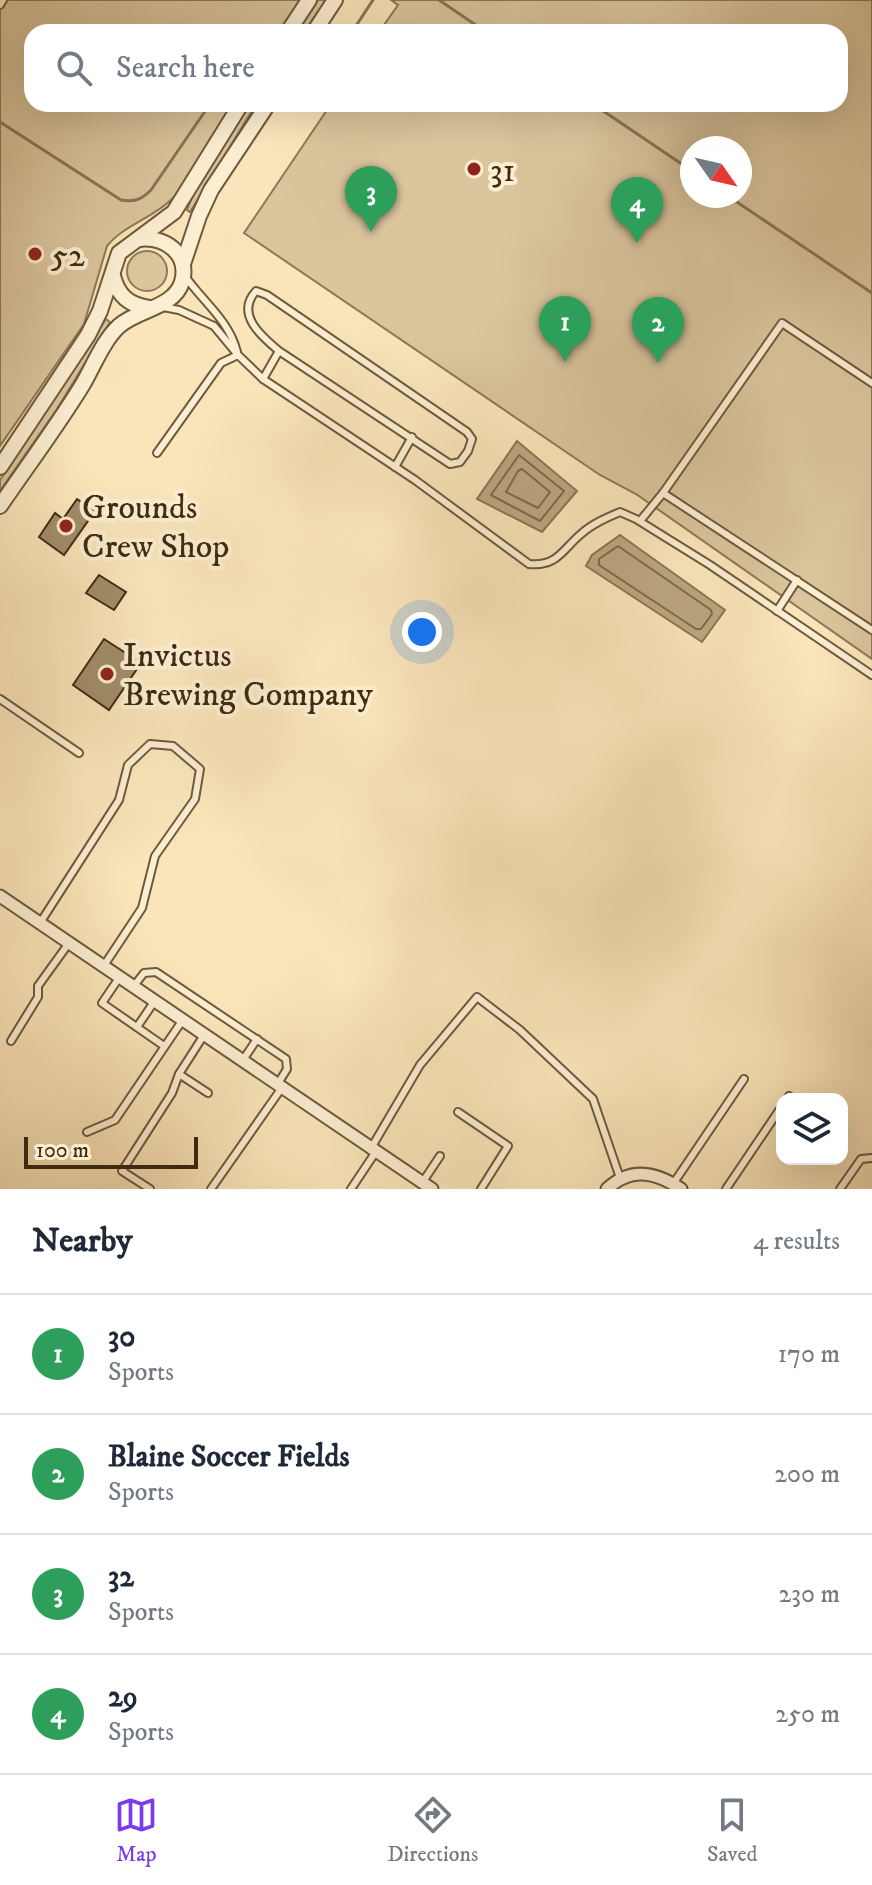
<!DOCTYPE html>
<html lang="en">
<head>
<meta charset="utf-8">
<style>
  :root { --surface:#fff; --page:#f6f6f7; --text:#1f2937; --muted:#747a83; --line:#e0e1e3; --accent:#7c3aed }
  body { margin:0; font-family:"IM FELL DW Pica",serif; background:var(--page); color:var(--text) }
  .controls { position:absolute; right:24px; bottom:24px; display:grid; overflow:hidden; border-radius:16px; box-shadow:0 8px 32px #0002 }
  .controls button { width:72px; height:72px; display:grid; place-items:center; padding:0; border:0; border-bottom:2px solid var(--line); background:var(--surface); color:var(--text); font:40px sans-serif }
  .compass { position:absolute; left:680px; top:136px; width:72px; height:72px; border-radius:50%; background:var(--surface); box-shadow:0 8px 32px #0002; rotate:124deg }
  .scale { position:absolute; left:24px; bottom:20px; width:174px; box-sizing:border-box; padding-left:8px; border:4px solid #402b11; border-top:0; font-size:22px; line-height:28px; white-space:nowrap; color:#402b11; -webkit-text-stroke:6px #fceed2; paint-order:stroke }
  .you { position:absolute; left:422px; top:632px; width:28px; height:28px; margin:-20px; border:6px solid #fff; border-radius:50%; background:#1a73e8; box-shadow:0 0 0 12px #1a73e833 }
  .badge { display:grid; place-items:center; width:52px; height:52px; border-radius:50%; background:var(--accent); color:#fff; font-size:26px; font-weight:700 }
  .pin { position:absolute; translate:-50% -66px; filter:drop-shadow(0 2px 4px #0008) }
  .pin::after { content:''; position:absolute; top:42px; width:28px; height:24px; background:inherit; clip-path:polygon(0 0,100% 0,50% 100%) }
  .list { margin:0; padding:0; list-style:none }
  h2 { display:flex; justify-content:space-between; align-items:center; height:104px; margin:0; padding:0 32px; font-size:34px }
  h2 small { font-size:26px; font-weight:400; color:var(--muted) }
  .list li { display:grid; grid-template-columns:52px 1fr auto; gap:24px; align-items:center; box-sizing:border-box; height:120px; padding:0 32px; border-top:2px solid var(--line) }
  .list b { display:block; font-size:30px; white-space:nowrap }
  .list p { margin:0; font-size:26px; white-space:nowrap; color:var(--muted) }
  .list em { font-size:26px; font-style:normal; color:var(--muted) }
  .icon { flex:none; width:44px; height:44px; fill:none; stroke:currentColor; stroke-width:2; stroke-linecap:round; stroke-linejoin:round }
  .map { position:relative; flex:none; width:872px; height:1189px; overflow:hidden }
  .search { position:absolute; background:var(--surface); box-shadow:0 8px 32px #0002; left:24px; right:24px; top:24px; height:88px; display:flex; align-items:center; gap:20px; box-sizing:border-box; padding:0 28px; border-radius:24px; color:var(--muted); font-size:30px }
  .sheet { height:584px; background:var(--surface) }
  nav { display:flex; justify-content:space-around; align-items:center; box-sizing:border-box; height:112px; border-top:2px solid var(--line); background:var(--surface); font-size:22px; color:var(--muted) }
  nav a { display:grid; justify-items:center; gap:4px }
  nav .on { color:var(--accent) }
  .map>svg:first-child { display:block }
  .green { fill:#dac59d; stroke:#8d7857; stroke-width:2; fill-rule:evenodd }
  .water { fill:#bba681; stroke:#8a7554; stroke-width:2 }
  .lines { fill:none; stroke-linecap:round; stroke-linejoin:round }
  .shore { stroke:#7e6849; stroke-width:2 }
  .stream { stroke:#8a7554; stroke-width:3 }
  .building { fill:#a18c69; stroke:#402b11; stroke-width:2 }
  .service-casing { stroke:#6e5a3b; stroke-width:10 }
  .minor-casing { stroke:#6e5a3b; stroke-width:15 }
  .tertiary-casing { stroke:#6e5a3b; stroke-width:18 }
  .service { stroke:#fceed2; stroke-width:6 }
  .minor { stroke:#fceed2; stroke-width:11 }
  .tertiary { stroke:#fceed2; stroke-width:14 }
  .poi-dot { fill:#8f2418; stroke:#fceed2; stroke-width:3 }
  .labels { text-anchor:middle; stroke-width:8; stroke-linejoin:round; paint-order:stroke }
  .poi-label { font-size:34px; fill:#402b11; stroke:#fceed2; text-anchor:start }
</style>
</head>
<body>
<div class="map">
<svg width="872" height="1189" viewBox="0 0 872 1189">
  <rect width="100%" height="100%" fill="#fae5ba"/>
  <filter id="stains"><feTurbulence type="fractalNoise" baseFrequency=".0025" numOctaves="4"/><feColorMatrix values="0 0 0 0 .2 0 0 0 0 .09 0 0 0 0 .02 0 0 0 .5 -.17"/></filter>
  <radialGradient id="worn" r=".72"><stop offset=".6" stop-color="#630" stop-opacity="0"/><stop offset="1" stop-color="#630" stop-opacity=".3"/></radialGradient>
  <g class="green">
    <path d="M0 0H309L288 32H32V104H241C220 136 199 171 172 199 153 218 124 225 107 246L84 324 0 446Z"/>
    <polygon points="318,0 326,0 304,32 297,32"/>
    <path d="M391 0H872V659L636 494 600 475 244 233 331 104H840V32H379L398 5ZM692 148H740V196H692Z"/>
    <path d="M249 104H256L190 212 187 210C200 173 227 137 249 104Z"/>
    <circle cx="147" cy="271" r="20"/>
    <polygon points="106,319 110,322 57,409 0,491 0,480"/>
  </g>
  <g class="water">
    <polygon points="517,441 577,491 542,532 477,499"/>
    <polygon points="620,535 725,610 702,642 586,566 592,555"/>
  </g>
  <g class="lines">
    <g class="shore">
      <polygon points="519,455 564,491 540,521 491,495"/>
      <polygon points="522,469 550,492 538,508 506,492 518,471"/>
      <polygon points="618,546 711,610 712,614 701,629 696,629 599,565 599,559"/>
    </g>
    <g class="stream">
      <polyline points="439,0 486,32"/>
      <polyline points="352,32 373,0"/>
      <polyline points="593,104 692,171"/>
      <path d="M0 122 121 200C135 202 141 200 151 190L210 104"/>
      <polyline points="728,196 872,293"/>
    </g>
  </g>
  <g class="building">
    <polygon points="77,499 95,511 64,555 39,537 55,513 63,519"/>
    <polygon points="99,575 126,592 114,610 86,593"/>
    <polygon points="104,639 141,663 109,710 73,685"/>
  </g>
  <g class="lines">
    <defs>
      <g id="service">
        <polyline points="0,5 3,0"/>
        <path d="M185 276C203 302 229 320 237 352"/>
        <path d="M163 307 179 310 214 326 238 355 263 379 415 480 529 564C557 567 562 550 581 534 592 524 606 518 620 512L636 519 710 565 872 675"/>
        <path d="M263 379 279 351C261 336 235 314 256 291L267 295 467 432 472 439 468 451 460 462 450 464 279 351"/>
        <polyline points="157,453 221,363 238,355"/>
        <polyline points="395,467 412,437"/>
        <polyline points="663,493 872,630"/>
        <polyline points="640,521 663,493 782,323 872,383"/>
        <polyline points="777,611 797,580"/>
        <polyline points="0,699 79,753"/>
        <polyline points="40,923 119,800 128,765 150,744 173,746 200,769 195,799 155,856 142,908 103,967"/>
        <polyline points="119,978 102,1003 164,1046"/>
        <polyline points="133,987 144,973 156,972 286,1059 287,1069 277,1085"/>
        <polyline points="137,1027 154,1002"/>
        <polyline points="11,1041 38,997 38,986 69,943"/>
        <polyline points="243,1060 257,1039"/>
        <polyline points="179,1074 208,1093"/>
        <polyline points="787,1099 789,1096"/>
        <polyline points="458,1112 508,1146 481,1189"/>
        <polyline points="87,1132 115,1120 182,1021"/>
        <polyline points="370,1150 420,1065 477,997 520,1030 593,1099 620,1178"/>
        <polyline points="422,1183 440,1156"/>
        <polyline points="673,1184 744,1079"/>
        <polyline points="150,1189 122,1171 172,1093 179,1074 204,1035"/>
        <polyline points="211,1189 281,1089"/>
        <polyline points="351,1189 375,1153"/>
        <polyline points="726,1189 782,1106"/>
        <polyline points="840,1189 861,1159 872,1158"/>
      </g>
      <g id="minor">
        <polyline points="0,896 432,1189"/>
        <path d="M607 1189C631 1166 656 1172 681 1189"/>
      </g>
      <g id="tertiary">
        <polyline points="288,32 309,0"/>
        <polyline points="314,32 335,0"/>
        <polyline points="183,264 199,216 211,190 268,104"/>
        <path d="M113 276C118 296 129 305 149 308"/>
        <polyline points="0,467 88,335 100,311 119,253 174,212 241,104"/>
        <path d="M0 506C28 465 58 425 83 384 94 365 103 341 119 326 138 309 174 308 182 282 190 253 164 236 139 239"/>
      </g>
    </defs>
    <use href="#service" class="service-casing"/>
    <use href="#minor" class="minor-casing"/>
    <use href="#tertiary" class="tertiary-casing"/>
    <use href="#service" class="service"/>
    <use href="#minor" class="minor"/>
    <use href="#tertiary" class="tertiary"/>
  </g>
  <g class="poi-dot">
    <circle cx="474" cy="169" r="8"/>
    <circle cx="35" cy="254" r="8"/>
    <circle cx="66" cy="526" r="8"/>
    <circle cx="107" cy="674" r="8"/>
  </g>
  <g class="labels">
    <g class="poi-label">
      <text x="490" y="181">31</text>
      <text x="51" y="266">52</text>
      <text x="82" y="518">Grounds<tspan x="82" dy="39">Crew Shop</tspan></text>
      <text x="123" y="666">Invictus<tspan x="123" dy="39">Brewing Company</tspan></text>
    </g>
  </g>
  <rect width="100%" height="100%" filter="url(#stains)"/>
  <rect width="100%" height="100%" fill="url(#worn)"/>
</svg>
<div class="controls">
<button><svg class="icon" aria-label="layers" viewBox="0 0 24 24"><path d="M12 4l9 5-9 5-9-5zM3 14l9 5 9-5"/></svg></button>
</div>
<svg class="compass" viewBox="-18 -18 36 36"><path d="M0-13l5 13h-10z" fill="#e53935"/><path d="M0 13l5-13h-10z" fill="#747a83"/></svg>
<div class="scale">100 m</div>
<div class="you"></div>
<div class="pin badge" style="left:565px;top:362px;background:#2e9e5b">1</div>
<div class="pin badge" style="left:658px;top:363px;background:#2e9e5b">2</div>
<div class="pin badge" style="left:371px;top:232px;background:#2e9e5b">3</div>
<div class="pin badge" style="left:637px;top:243px;background:#2e9e5b">4</div>
<div class="search"><svg class="icon" aria-label="search" viewBox="0 0 24 24"><circle cx="10" cy="10" r="6"/><path d="M15 15l6 6"/></svg>Search here</div>
</div>
<section class="sheet">
<h2>Nearby<small>4 results</small></h2>
<ul class="list">
<li><span class="badge" style="background:#2e9e5b">1</span><div><b>30</b><p>Sports</p></div><em>170 m</em></li>
<li><span class="badge" style="background:#2e9e5b">2</span><div><b>Blaine Soccer Fields</b><p>Sports</p></div><em>200 m</em></li>
<li><span class="badge" style="background:#2e9e5b">3</span><div><b>32</b><p>Sports</p></div><em>230 m</em></li>
<li><span class="badge" style="background:#2e9e5b">4</span><div><b>29</b><p>Sports</p></div><em>250 m</em></li>
</ul>
</section>
<nav>
<a class="on"><svg class="icon" aria-label="map" viewBox="0 0 24 24"><path d="M3 6l6-2 6 2 6-2v14l-6 2-6-2-6 2zM9 4v14M15 6v14"/></svg>Map</a>
<a><svg class="icon" aria-label="directions" viewBox="0 0 24 24"><path d="M12 3l9 9-9 9-9-9zM9 14v-3h6M13 9l2 2-2 2"/></svg>Directions</a>
<a><svg class="icon" aria-label="saved" viewBox="0 0 24 24"><path d="M7 4h10v16l-5-4-5 4z"/></svg>Saved</a>
</nav>
</body>
</html>
